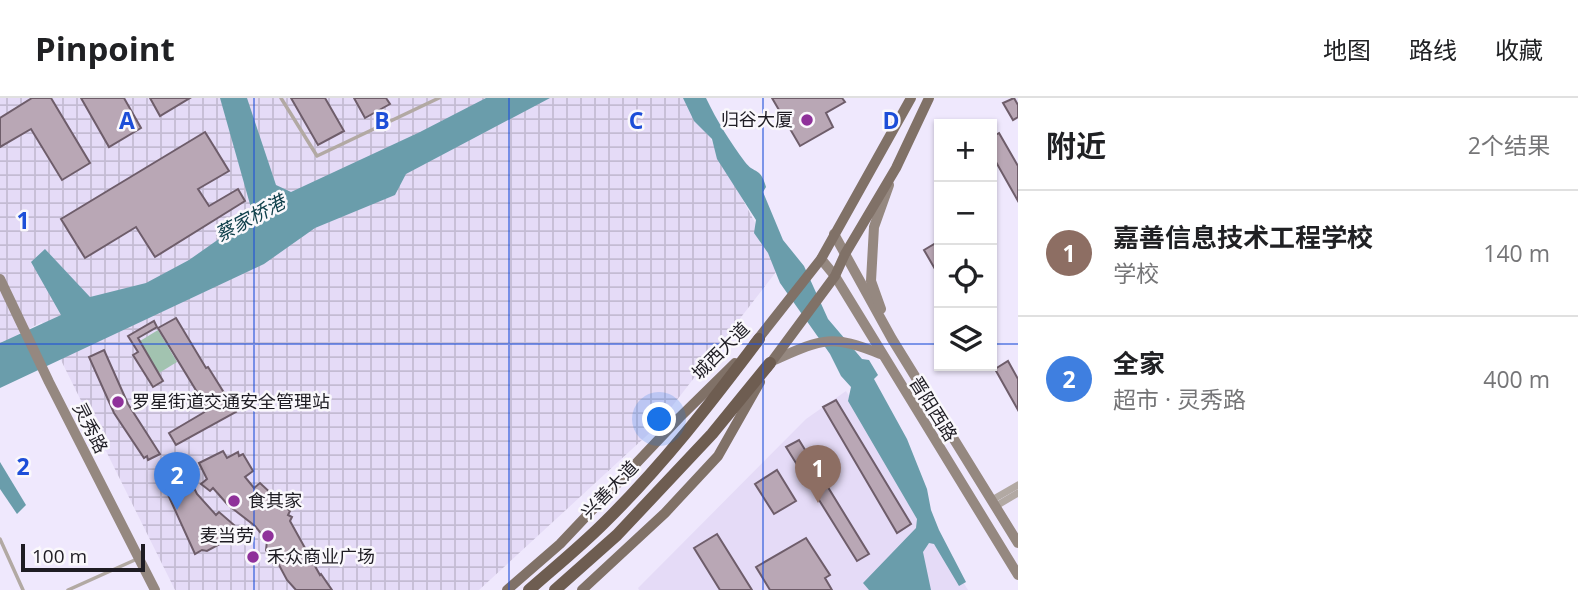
<!DOCTYPE html>
<html lang="zh">
<head>
<meta charset="utf-8">
<style>
  :root { --surface:#fff; --page:#f2f2f2; --text:#202124; --muted:#757577; --line:#e0e0e0; --accent:#8f319a }
  body { margin:0; font-family:"Open Sans","Noto Sans SC",sans-serif; background:var(--page); color:var(--text) }
  .controls { position:absolute; right:21px; top:21px; display:grid; overflow:hidden; border-radius:0px; box-shadow:0 2px 5px #0004 }
  .controls button { width:63px; height:63px; display:grid; place-items:center; padding:0; border:0; border-bottom:2px solid var(--line); background:var(--surface); color:var(--text); font:35px sans-serif }
  .scale { position:absolute; left:21px; bottom:18px; width:124px; box-sizing:border-box; padding-left:7px; border:4px solid #1e1c23; border-top:0; font-size:19px; line-height:24px; white-space:nowrap; color:#1e1c23; -webkit-text-stroke:5px #faf8fc; paint-order:stroke }
  .you { position:absolute; left:660px; top:322px; width:24px; height:24px; margin:-18px; border:5px solid #fff; border-radius:50%; background:#1a73e8; box-shadow:0 0 0 10px #1a73e833 }
  .badge { display:grid; place-items:center; width:46px; height:46px; border-radius:50%; background:var(--accent); color:#fff; font-size:23px; font-weight:700 }
  .pin { position:absolute; translate:-50% -58px; filter:drop-shadow(0 2px 4px #0008) }
  .pin::after { content:''; position:absolute; top:37px; width:24px; height:21px; background:inherit; clip-path:polygon(0 0,100% 0,50% 100%) }
  .list { margin:0; padding:0; list-style:none }
  h2 { display:flex; justify-content:space-between; align-items:center; height:91px; margin:0; padding:0 28px; font-size:30px }
  h2 small { font-size:23px; font-weight:400; color:var(--muted) }
  .list li { display:grid; grid-template-columns:46px 1fr auto; gap:21px; align-items:center; box-sizing:border-box; height:126px; padding:0 28px; border-top:2px solid var(--line) }
  .list b { display:block; font-size:26px; white-space:nowrap }
  .list p { margin:0; font-size:23px; white-space:nowrap; color:var(--muted) }
  .list em { font-size:23px; font-style:normal; color:var(--muted) }
  .icon { flex:none; width:38px; height:38px; fill:none; stroke:currentColor; stroke-width:2; stroke-linecap:round; stroke-linejoin:round }
  .map { position:relative; flex:none; width:1018px; height:492px; overflow:hidden }
  header { display:flex; align-items:center; gap:42px; box-sizing:border-box; height:98px; padding:0 35px; background:var(--surface); border-bottom:2px solid var(--line) }
  header strong { font-size:33px }
  nav { display:flex; gap:38px; margin-inline-start:auto; font-size:24px }
  main { display:flex }
  aside { flex:1; background:var(--surface) }
  .map>svg:first-child { display:block }
  .built { fill:#e5dbf7 }
  .industrial { fill:url(#industrial-grid) }
  .grass { fill:#a2c3b0 }
  .water { fill:#6a9dab }
  .building { fill:#b9a7b5; stroke:#6e5d6a; stroke-width:2 }
  .lines { fill:none; stroke-linecap:round; stroke-linejoin:round }
  .lane { stroke:#b2a9a3; stroke-width:3.5 }
  .street { stroke:#b2a9a3; stroke-width:7 }
  .secondary { stroke:#958880; stroke-width:10 }
  .primary { stroke:#807167; stroke-width:10 }
  .highway { stroke:#6e5d51; stroke-width:12 }
  .grid { fill:none; stroke:#1d4ed8; stroke-width:2; stroke-opacity:0.55 }
  .poi-dot { fill:#8f319a; stroke:#faf8fc; stroke-width:2.5 }
  .labels { text-anchor:middle; stroke-width:5; stroke-linejoin:round; paint-order:stroke }
  .poi-label { font-size:18px; fill:#1e1c23; stroke:#faf8fc; text-anchor:start }
  .street-label { font-size:18px; fill:#1e1c23; stroke:#faf8fc }
  .water-label { font-size:19px; font-style:italic; fill:#10404b; stroke:#faf8fc }
  .grid-label { font-size:23px; text-anchor:middle; font-weight:bold; fill:#1d4ed8; stroke:#faf8fc; stroke-width:5; stroke-linejoin:round; paint-order:stroke }
</style>
</head>
<body>
<header>
<strong>Pinpoint</strong>
<nav><a>地图</a><a>路线</a><a>收藏</a></nav>
</header>
<main>
<div class="map">
<svg width="1018" height="492" viewBox="0 0 1018 492">
  <defs>
    <pattern id="industrial-grid" width="8" height="8" patternUnits="userSpaceOnUse" patternTransform="scale(1.75)"><rect width="8" height="8" fill="#e5dbf7"/><path d="M0 4h8M4 0v8" fill="none" stroke="#c4bbd3"/></pattern>
  </defs>
  <rect width="100%" height="100%" fill="#efe8fd"/>
  <polygon class="built" points="846,293 968,492 639,492 638,490 806,321"/>
  <polygon class="industrial" points="0,0 689,0 779,170 656,329 479,492 175,492 42,224 0,246"/>
  <polygon class="grass" points="158,232 177,264 159,275 140,243"/>
  <g class="water">
    <polygon points="220,0 247,0 276,87 291,94 420,34 486,0 550,0 406,76 395,97 315,130 264,166 0,290 0,245 61,217 31,164 45,151 90,199 146,185 189,162 253,117"/>
    <path d="M683 0H706C717 23 730 44 745 64 755 77 760 68 766 89L763 94 783 142 804 168 828 221 862 261 869 262 878 277 874 281 907 341 927 391 931 412 939 432 966 484 959 488 934 446 929 445 923 454 931 492H869L863 485 916 430 917 421 848 303 851 289 841 278 830 256 780 185 768 155 754 135 756 122 717 61 712 41 694 23Z"/>
    <polygon points="0,364 26,407 17,416 0,391"/>
  </g>
  <g class="building">
    <polygon points="32,0 51,0 90,65 62,82 31,31 0,49 0,20"/>
    <polygon points="81,0 124,0 141,30 109,49"/>
    <polygon points="150,0 190,0 160,18"/>
    <polygon points="291,0 325,0 344,33 318,47"/>
    <polygon points="354,0 386,0 390,6 365,20"/>
    <polygon points="772,0 842,0 845,4 826,15 833,29 800,48"/>
    <polygon points="1014,0 1018,7 1018,19 1013,22 1003,5"/>
    <polygon points="205,34 229,73 198,91 209,108 238,91 245,103 155,159 136,129 85,160 61,121"/>
    <polygon points="999,35 1018,68 1018,103 992,57 992,39"/>
    <polygon points="936,145 939,151 939,178 924,152"/>
    <polygon points="176,220 206,270 208,269 236,314 176,347 169,335 208,312 158,230"/>
    <polygon points="154,223 157,229 138,240 163,283 153,289 133,257 138,254 128,238"/>
    <polygon points="104,252 128,306 160,356 148,362 147,358 144,360 114,315 89,259"/>
    <polygon points="1008,263 1018,281 1018,312 995,271"/>
    <polygon points="836,302 911,426 897,435 823,309"/>
    <polygon points="799,342 869,456 857,463 786,349"/>
    <polygon points="223,353 227,360 238,354 239,358 243,356 253,373 245,379 254,390 260,385 290,413 288,417 292,419 290,423 320,477 321,476 332,492 296,492 287,482 279,467 273,465 266,452 267,443 255,428 228,407 213,390 210,393 201,386 207,381 199,365"/>
    <polygon points="183,368 197,396 216,417 219,414 234,427 231,430 234,433 229,441 207,453 202,452 195,456 160,379"/>
    <polygon points="777,372 796,403 774,416 755,386"/>
    <polygon points="717,436 752,492 720,492 694,450"/>
    <polygon points="806,440 830,477 825,480 832,492 770,492 756,469"/>
  </g>
  <g class="lines">
    <g class="lane">
      <polyline points="281,0 317,58 439,0"/>
      <polyline points="0,441 23,492"/>
      <polyline points="68,492 137,461"/>
    </g>
    <g class="street">
      <polyline points="992,402 1018,387"/>
      <polyline points="996,408 1018,395"/>
    </g>
    <g class="secondary">
      <polyline points="834,136 892,241 1018,445"/>
      <polyline points="821,161 835,178 1018,477"/>
      <polyline points="0,181 49,284 155,492"/>
      <polyline points="881,211 871,183 874,129 889,87"/>
      <path d="M772 263C820 242 830 235 880 256"/>
    </g>
    <g class="primary">
      <polyline points="754,246 821,161 911,0"/>
      <polyline points="767,270 835,178 845,156 896,70 929,0"/>
      <polyline points="507,492 560,446 680,319 735,265"/>
      <polyline points="582,492 665,415 718,358 760,284"/>
    </g>
    <g class="highway">
      <path d="M529 492C554 470 581 448 604 425 662 368 711 305 759 241"/>
      <polyline points="555,492 617,437 712,336 770,265"/>
    </g>
  </g>
  <path class="grid" d="M254 0V492M509 0V492M763 0V492M0 246H939M992 246H1018"/>
  <g class="poi-dot">
    <circle cx="807" cy="22" r="7"/>
    <circle cx="118" cy="304" r="7"/>
    <circle cx="234" cy="403" r="7"/>
    <circle cx="268" cy="438" r="7"/>
    <circle cx="253" cy="459" r="7"/>
  </g>
  <g class="labels">
    <g class="poi-label">
      <text x="793" y="28" text-anchor="end">归谷大厦</text>
      <text x="132" y="310">罗星街道交通安全管理站</text>
      <text x="248" y="409">食其家</text>
      <text x="254" y="444" text-anchor="end">麦当劳</text>
      <text x="267" y="465">禾众商业广场</text>
    </g>
    <g class="street-label">
      <text transform="translate(721 253) rotate(-45)" y="6">城西大道</text>
      <text transform="translate(933 311) rotate(58)" y="6">晋阳西路</text>
      <text transform="translate(90 330) rotate(63)" y="6">灵秀路</text>
      <text transform="translate(610 392) rotate(-46)" y="6">兴善大道</text>
    </g>
    <g class="water-label">
      <text transform="translate(250 120) rotate(-28)" y="7">蔡家桥港</text>
    </g>
  </g>
  <g class="grid-label">
    <text x="127" y="31">A</text>
    <text x="382" y="31">B</text>
    <text x="636" y="31">C</text>
    <text x="891" y="31">D</text>
    <text x="23" y="131">1</text>
    <text x="23" y="377">2</text>
  </g>
</svg>
<div class="controls">
<button>+</button>
<button>−</button>
<button><svg class="icon" aria-label="locate" viewBox="0 0 24 24"><circle cx="12" cy="12" r="6"/><path d="M12 2v4M12 18v4M2 12h4M18 12h4"/></svg></button>
<button><svg class="icon" aria-label="layers" viewBox="0 0 24 24"><path d="M12 4l9 5-9 5-9-5zM3 14l9 5 9-5"/></svg></button>
</div>
<div class="scale">100 m</div>
<div class="you"></div>
<div class="pin badge" style="left:818px;top:405px;background:#8d6e63">1</div>
<div class="pin badge" style="left:177px;top:412px;background:#3f7fe0">2</div>
</div>
<aside>
<h2>附近<small>2个结果</small></h2>
<ul class="list">
<li><span class="badge" style="background:#8d6e63">1</span><div><b>嘉善信息技术工程学校</b><p>学校</p></div><em>140 m</em></li>
<li><span class="badge" style="background:#3f7fe0">2</span><div><b>全家</b><p>超市 · 灵秀路</p></div><em>400 m</em></li>
</ul>
</aside>
</main>
</body>
</html>
